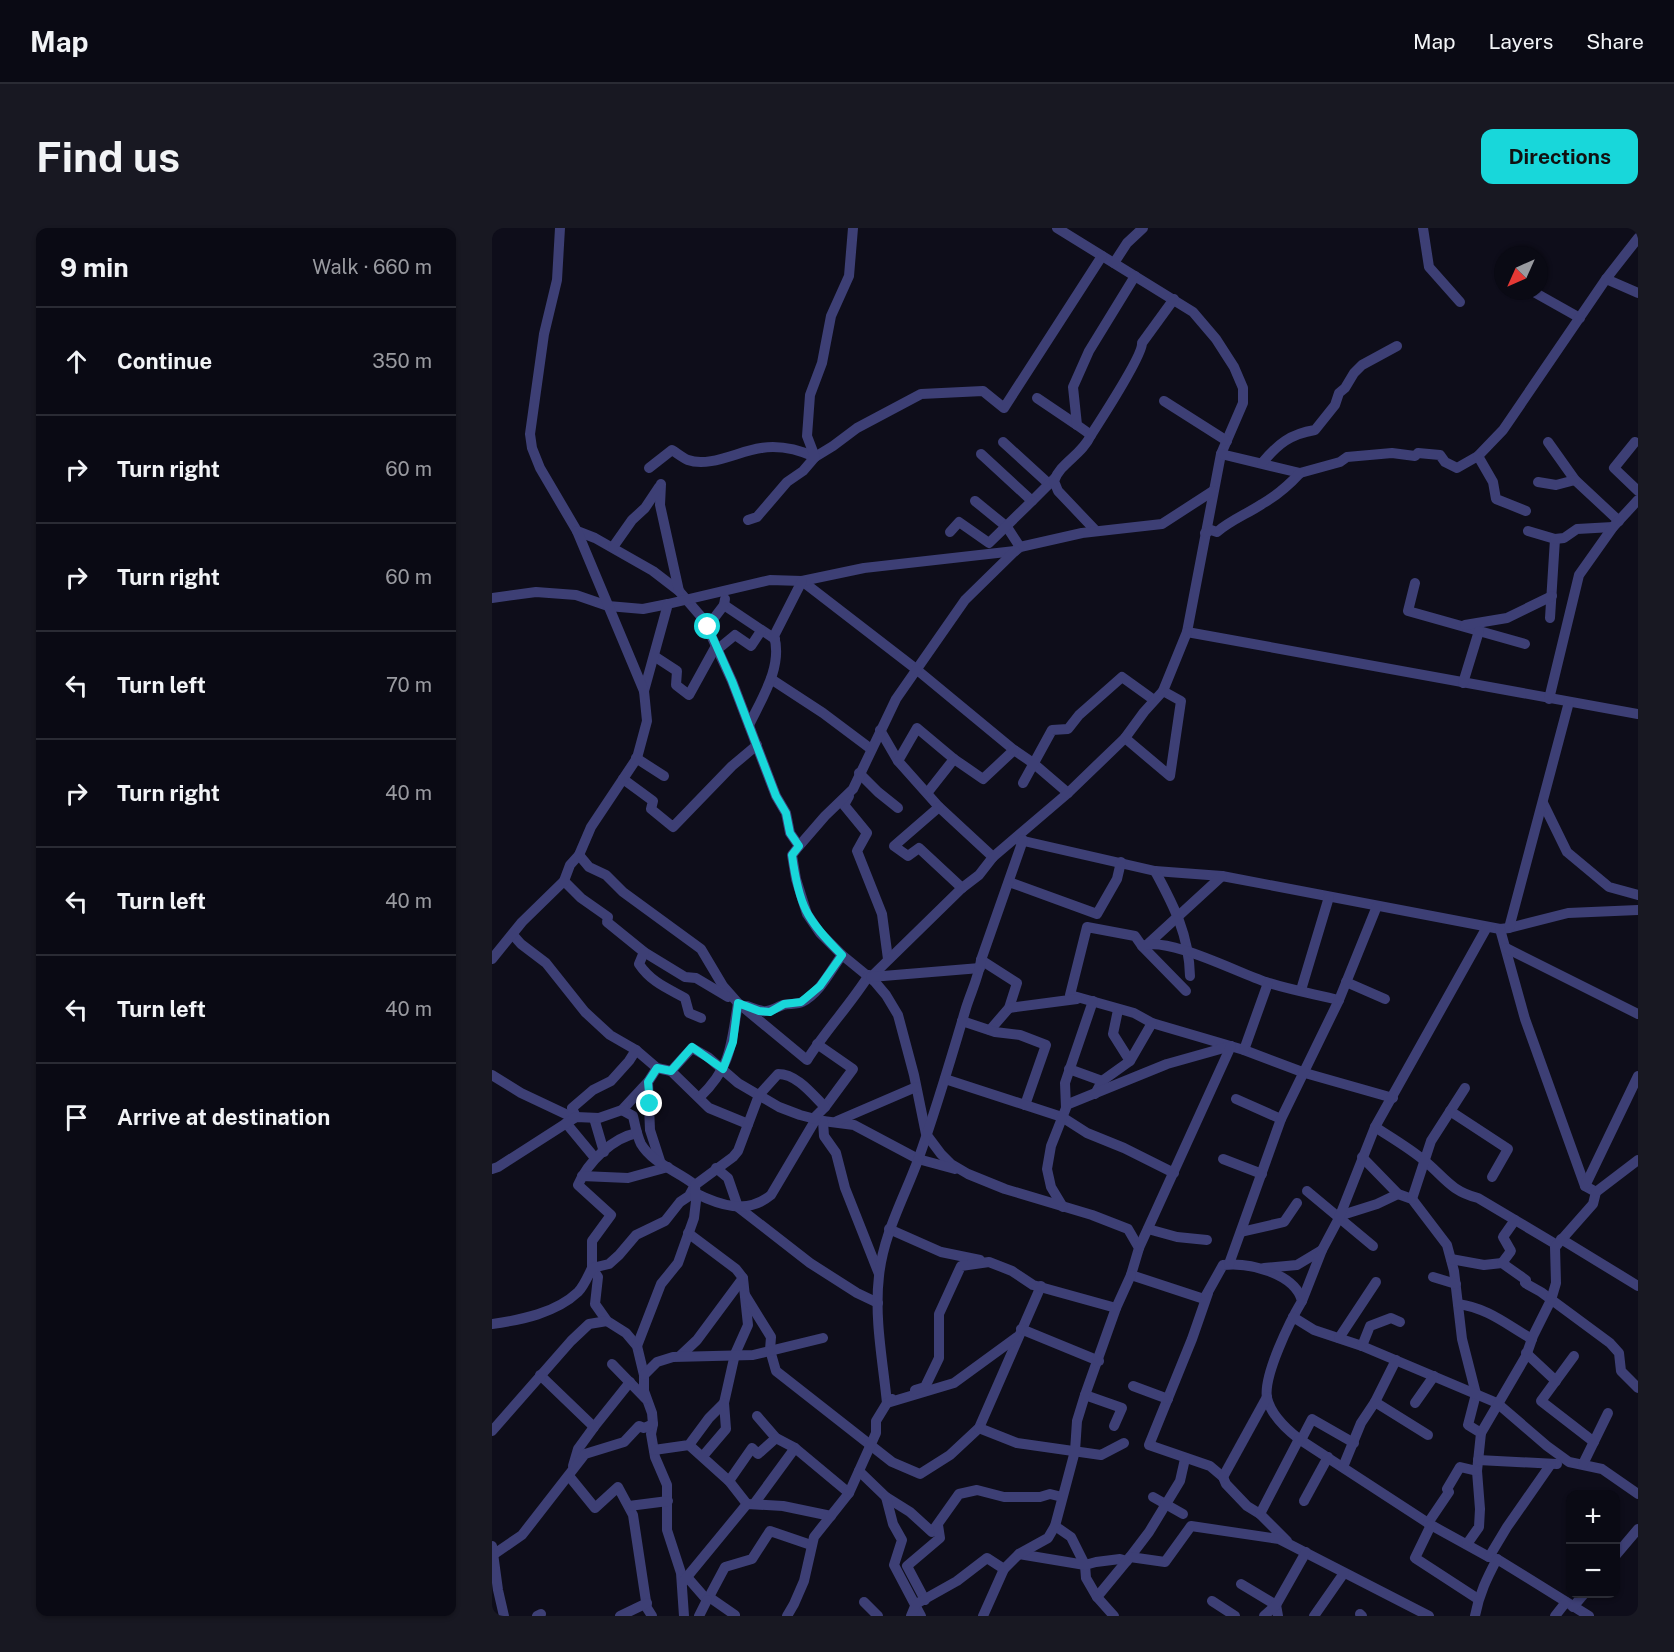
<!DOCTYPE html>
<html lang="en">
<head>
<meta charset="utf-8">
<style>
  :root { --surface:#0a0a14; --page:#181822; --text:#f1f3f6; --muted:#999aa0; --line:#2a2b34; --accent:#18d7da }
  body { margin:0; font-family:"Public Sans",sans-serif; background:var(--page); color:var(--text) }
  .controls { position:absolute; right:18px; bottom:18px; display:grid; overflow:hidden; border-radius:12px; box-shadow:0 2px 4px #0004 }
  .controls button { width:54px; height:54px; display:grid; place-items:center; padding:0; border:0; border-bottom:2px solid var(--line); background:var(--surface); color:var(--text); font:30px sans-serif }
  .compass { position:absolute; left:1002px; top:18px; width:54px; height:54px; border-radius:50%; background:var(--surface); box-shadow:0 2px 4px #0004; rotate:225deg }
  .stop { position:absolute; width:18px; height:18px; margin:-14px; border:4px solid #18d7da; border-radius:50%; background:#fff }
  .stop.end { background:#18d7da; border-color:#fff; box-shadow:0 2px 6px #0008 }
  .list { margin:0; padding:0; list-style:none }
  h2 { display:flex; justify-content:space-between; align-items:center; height:78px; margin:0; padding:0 24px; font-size:26px }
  h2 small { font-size:20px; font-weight:400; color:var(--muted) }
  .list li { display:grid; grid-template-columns:39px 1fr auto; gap:18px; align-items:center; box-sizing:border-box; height:108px; padding:0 24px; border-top:2px solid var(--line) }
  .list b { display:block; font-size:22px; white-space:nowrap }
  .list em { font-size:20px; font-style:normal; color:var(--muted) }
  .icon { flex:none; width:33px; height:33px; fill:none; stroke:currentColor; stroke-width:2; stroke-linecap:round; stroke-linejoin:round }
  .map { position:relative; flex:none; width:1146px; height:1388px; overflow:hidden; border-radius:12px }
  header { display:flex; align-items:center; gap:36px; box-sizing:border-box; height:84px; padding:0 30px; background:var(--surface); border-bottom:2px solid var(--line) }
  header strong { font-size:28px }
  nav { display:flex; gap:33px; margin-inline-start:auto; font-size:21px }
  .intro { display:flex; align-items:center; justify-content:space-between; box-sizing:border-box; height:144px; padding:0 36px }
  h1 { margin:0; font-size:42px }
  .button { padding:15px 27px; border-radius:12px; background:var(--accent); color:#111; font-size:21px; font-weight:700 }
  main { display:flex; gap:36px; padding:0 36px }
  aside { flex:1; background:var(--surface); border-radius:12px; box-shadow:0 2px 4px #0004 }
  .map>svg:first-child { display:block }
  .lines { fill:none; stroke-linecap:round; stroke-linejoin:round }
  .minor { stroke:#3d3f75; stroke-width:10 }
  .route { stroke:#18d7da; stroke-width:8 }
</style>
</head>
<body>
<header>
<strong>Map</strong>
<nav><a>Map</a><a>Layers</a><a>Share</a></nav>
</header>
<div class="intro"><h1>Find us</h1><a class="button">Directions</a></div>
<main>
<aside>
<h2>9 min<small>Walk · 660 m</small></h2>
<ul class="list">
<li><svg class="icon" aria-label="ahead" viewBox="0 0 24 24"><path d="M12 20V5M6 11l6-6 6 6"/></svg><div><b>Continue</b></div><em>350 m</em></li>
<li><svg class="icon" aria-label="right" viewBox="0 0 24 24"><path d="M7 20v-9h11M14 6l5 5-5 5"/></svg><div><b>Turn right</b></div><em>60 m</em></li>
<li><svg class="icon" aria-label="right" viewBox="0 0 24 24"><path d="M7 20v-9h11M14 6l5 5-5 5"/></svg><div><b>Turn right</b></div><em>60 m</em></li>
<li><svg class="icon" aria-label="left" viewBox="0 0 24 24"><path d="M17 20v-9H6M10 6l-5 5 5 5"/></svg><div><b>Turn left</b></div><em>70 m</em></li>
<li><svg class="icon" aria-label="right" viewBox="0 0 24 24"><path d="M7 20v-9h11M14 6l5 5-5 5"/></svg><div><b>Turn right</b></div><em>40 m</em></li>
<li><svg class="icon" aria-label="left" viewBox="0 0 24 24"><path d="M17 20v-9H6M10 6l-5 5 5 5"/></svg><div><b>Turn left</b></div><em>40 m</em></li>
<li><svg class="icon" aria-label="left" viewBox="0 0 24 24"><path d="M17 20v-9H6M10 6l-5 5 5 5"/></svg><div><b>Turn left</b></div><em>40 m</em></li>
<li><svg class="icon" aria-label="arrive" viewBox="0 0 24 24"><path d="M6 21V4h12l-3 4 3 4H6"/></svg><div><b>Arrive at destination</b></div></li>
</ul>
</aside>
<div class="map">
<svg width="1146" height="1388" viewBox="0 0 1146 1388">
  <rect width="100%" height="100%" fill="#0e0d1a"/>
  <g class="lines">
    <g class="minor">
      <path d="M68 0 65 52 52 106 38 206 40 220 48 240 85 303 103 310 161 343 187 363 212 392 240 453 284 568 294 585 298 605 307 618 300 627 304 651 315 686 328 705 350 727 383 754 394 767 406 787 422 847 434 906 449 926 459 936 476 946 513 961 600 987 636 1001 647 1020 639 1047 712 1071 731 1037C756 1034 803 1045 810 1073 798 1093 771 1148 775 1170 779 1187 794 1201 807 1211L939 1297 997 1329 1005 1331 1097 1388"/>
      <polyline points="565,0 701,84 724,111 742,139 751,160 751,175 729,226 695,404 1146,486"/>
      <polyline points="931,0 937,39 968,74"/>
      <polyline points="622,35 635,15 651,0"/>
      <polyline points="1114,51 1146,65"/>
      <polyline points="1040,63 1088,90"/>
      <polyline points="545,170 585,197"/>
      <polyline points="672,173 735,213"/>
      <path d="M599 207C608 193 651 127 650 115L682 71"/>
      <polyline points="511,214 557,256"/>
      <polyline points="1056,214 1083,252 1127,293"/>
      <polyline points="1143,214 1122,240 1146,263"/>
      <polyline points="489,226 540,273 563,250"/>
      <polyline points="729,226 808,245 848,234 855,229 900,225 923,228 926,225 948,227 953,234 965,240 986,228 1011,202 1114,51 1146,10"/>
      <polyline points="986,228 1001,254 1004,271 1034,283"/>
      <path d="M770 235C786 216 798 206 823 202L843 177 847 165 853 160 862 145 870 137 905 118"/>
      <path d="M157 240 180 222C185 225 191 230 196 232 217 240 247 223 269 220 288 217 305 221 323 229L341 218 365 200 429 166 491 163 512 180 610 28"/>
      <polyline points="1046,254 1064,257 1083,252"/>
      <polyline points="169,256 168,277 187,363"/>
      <polyline points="483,273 515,299 528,319"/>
      <polyline points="256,292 265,289 295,254 311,243 323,229 315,208 318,167 330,135 339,88 357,48 361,0"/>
      <path d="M604 303 566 263 562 253C568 235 590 227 599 207L585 197 581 159 597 123 643 48"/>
      <polyline points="1036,303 1063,311 1058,390"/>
      <polyline points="458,304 467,294 497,315 540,273"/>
      <path d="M713 305 719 302 725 304C739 292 755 286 770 276 784 268 797 257 808 245"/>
      <polyline points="1063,311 1072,310 1085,301 1121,299"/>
      <polyline points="121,319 140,292 153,280 167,259"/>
      <polyline points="310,353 424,441 522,522 541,535 576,565"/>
      <polyline points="923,355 916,383 1033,416"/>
      <polyline points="0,370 44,364 84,367 116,378 151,381 176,376"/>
      <polyline points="232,377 283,411"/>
      <polyline points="973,397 1015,390 1060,368"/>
      <polyline points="216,398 232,377 233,371"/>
      <polyline points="226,421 243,407 259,418 269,403"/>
      <polyline points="162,428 185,443 184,457 197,467 224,418"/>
      <polyline points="279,451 331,485 379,521"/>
      <polyline points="971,455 987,403"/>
      <polyline points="152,463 176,376 278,352 310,353 372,340 523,323 528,319 590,305 670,296 721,263"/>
      <polyline points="1057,471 1087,347 1121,299 1146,272"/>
      <path d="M257 497C270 470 291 438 282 408L310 353"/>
      <polyline points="388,502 406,533 447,579 501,629"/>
      <polyline points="633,510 678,548 689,473 671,463"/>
      <polyline points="144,530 172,548"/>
      <polyline points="406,533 425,500 462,531 491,551 522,522"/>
      <polyline points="367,545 386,564 406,580"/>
      <polyline points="131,551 161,573 159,581 181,599 240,538 265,517"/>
      <polyline points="531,555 560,502 576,501 587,487 630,449 662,472"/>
      <polyline points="436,564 462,531"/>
      <polyline points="357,568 352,577 375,605 365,623 390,686 396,731"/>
      <polyline points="1051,575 1075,624 1117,659 1146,667"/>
      <polyline points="447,579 402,618 416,628 427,620 470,660"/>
      <polyline points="523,611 663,643 730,648 1008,701 1017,700 1076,685 1146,682"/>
      <polyline points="307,618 333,588 361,561 404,471 473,372 523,323"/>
      <path d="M87 627 97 639 114 647 131 664 209 721 231 758 246 775 315 832C334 802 358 777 377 747"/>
      <path d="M663 643C682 678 697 707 698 748"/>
      <polyline points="72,653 89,670 116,689 115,694 152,724 193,749 204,750 236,769"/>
      <polyline points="517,654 605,686 625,651 629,634"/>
      <polyline points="1017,700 1077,474"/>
      <polyline points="1008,701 1033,791 1093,958 1104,964"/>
      <polyline points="21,707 29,716 54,735 93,784 118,807 144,822 165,840 179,843 200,820 216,829 246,855 287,879 308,887 331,893 362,897 426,931 463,941"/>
      <polyline points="657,715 730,648"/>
      <polyline points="650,718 694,763"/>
      <polyline points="1014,720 1146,786"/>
      <path d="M152 724 147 736C159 754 175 760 193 770L197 785 209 790"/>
      <polyline points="0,731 30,694 72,653 78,637 87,627 99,599 145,530 155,493 152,463 85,303"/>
      <polyline points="489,732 525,755 517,780 498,802"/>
      <polyline points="379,749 470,660 487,647 501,629 576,565 633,510 652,484 671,463 695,404"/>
      <polyline points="379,749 488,740"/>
      <polyline points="854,754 893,771"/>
      <polyline points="809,762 837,669"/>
      <path d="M847 772C823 766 798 762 774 754 746 745 676 708 650 718L643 708 595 699 578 767 642 785 660 795 752 822 813 845 901 870"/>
      <path d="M255 778C276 786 273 784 291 777 297 775 305 777 310 774 328 765 339 742 350 727"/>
      <polyline points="517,780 585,771"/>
      <polyline points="626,782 621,806 638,833"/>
      <polyline points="470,793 503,804 528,807 554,817 533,877"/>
      <polyline points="325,816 361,841 333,879"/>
      <polyline points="752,822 776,755"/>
      <polyline points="577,841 610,853"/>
      <polyline points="179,843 217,880 256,896"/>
      <polyline points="0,847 29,865 82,890"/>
      <polyline points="453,851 570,889 595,905 632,920 682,945"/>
      <polyline points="156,854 158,902 169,936"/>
      <polyline points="603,866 610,853 638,833 660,795"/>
      <path d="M208 869C240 838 239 816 246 775"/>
      <polyline points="744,871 789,891"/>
      <polyline points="574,877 675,836 739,818"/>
      <polyline points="958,883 1016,921 1000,949"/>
      <polyline points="84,889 80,880 101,862 119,853 137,833 144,822"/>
      <polyline points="102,890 112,924"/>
      <polyline points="331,893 332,908 344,925 353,960 387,1046"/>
      <polyline points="345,893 424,859"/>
      <polyline points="74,895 103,930"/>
      <path d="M883 899C900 910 919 921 934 934 953 950 959 963 986 970L1065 1017"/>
      <path d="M145 905C120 910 96 934 86 957L119 987 100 1013V1040L106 1049 103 1076 115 1093 134 1105 145 1118 152 1147V1163L160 1185 161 1196 159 1206 163 1229 175 1257V1302L189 1345 192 1388"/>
      <polyline points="870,929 906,966 920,971 955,1017 962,1043 970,1111 984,1166 976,1197 989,1205 985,1243 988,1281 987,1299 975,1316"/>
      <polyline points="731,931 770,946"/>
      <polyline points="224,940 236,950 246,979 318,1035 365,1065 386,1075"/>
      <polyline points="0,941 6,939 84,889 107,890 130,882 156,854 165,840"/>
      <polyline points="90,948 136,950 176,939"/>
      <polyline points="1093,958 1146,848"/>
      <polyline points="815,963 881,1018"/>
      <path d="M203 965C227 977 255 987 279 967L324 891"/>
      <polyline points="920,971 939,913 973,860"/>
      <polyline points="571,979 559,959 555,941 559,918 574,880 573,855 601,773"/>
      <polyline points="847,988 885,976 906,966"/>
      <polyline points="397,1001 449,1024 488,1032"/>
      <polyline points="656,1001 685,1009 715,1012"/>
      <polyline points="749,1004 792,994 805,975"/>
      <polyline points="196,1005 244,1041 251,1050 256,1097 243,1126 232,1175 234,1201 211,1228"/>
      <polyline points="1069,1011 1146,1058"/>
      <polyline points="647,1020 739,818"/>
      <polyline points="959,1031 992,1037 1010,1035 1034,1052 1033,1055 1049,1064 1118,1115 1127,1125 1129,1143 1146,1160"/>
      <polyline points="1010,1035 1019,1023 1011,1009 1023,992"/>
      <polyline points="737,1036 789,891 847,772 885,678"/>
      <polyline points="772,1040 805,1037 830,1022"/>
      <polyline points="941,1049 964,1056"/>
      <polyline points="716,1065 700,1111 657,1217 718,1238 731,1249 734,1256 755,1278 768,1286 795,1313"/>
      <polyline points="253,1067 279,1109 278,1122 284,1143 400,1234 428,1246 458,1227 487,1200 549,1058"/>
      <polyline points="810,1073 830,1022 847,990 883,899 995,699"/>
      <path d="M966 1076C996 1080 1015 1097 1040 1111"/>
      <polyline points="801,1089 822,1102 870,1118 1005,1175 1055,1218 1077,1234 1110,1241 1146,1266"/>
      <path d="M0 1096C29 1092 64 1085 86 1064 92 1058 96 1048 100 1040L117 1036 127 1027 144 1007 173 993 188 974 197 968 203 957C186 943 161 936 149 916 145 908 143 897 141 888L130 882"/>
      <polyline points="529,1101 607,1133"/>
      <path d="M525 1109 462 1155 395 1175C391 1134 382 1090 387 1048 391 1007 412 970 426 932 444 882 459 831 474 780 479 764 487 748 489 732L531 612"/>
      <polyline points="847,1110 884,1054"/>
      <path d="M145 1118 169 1056 186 1035 202 990 204 973 203 957 241 929 246 923 267 867 286 846C305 846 320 866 333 879L321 891"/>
      <polyline points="870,1118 878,1098 899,1090 908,1094"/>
      <polyline points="1034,1125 1064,1153"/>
      <polyline points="188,1128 205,1112 251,1050"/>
      <polyline points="1082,1128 1049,1173 1102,1214"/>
      <polyline points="120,1136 154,1171"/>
      <polyline points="48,1147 102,1199 138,1154"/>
      <polyline points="152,1147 165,1134 181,1129 261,1127 331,1110"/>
      <polyline points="641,1158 676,1171"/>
      <polyline points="423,1162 433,1159 447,1130 447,1086 469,1038 497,1034 520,1043 541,1057 624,1080"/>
      <polyline points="593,1167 630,1180 622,1198"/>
      <polyline points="883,1174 936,1207"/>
      <polyline points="923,1175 942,1148"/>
      <polyline points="265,1188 284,1210 303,1220 357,1265"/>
      <polyline points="487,1200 525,1215 609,1227 632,1215"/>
      <polyline points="0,1203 79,1113 97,1096 115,1093"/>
      <polyline points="989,1205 1034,1128 1041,1108 1059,1072 1064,1055 1063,1019 1101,976 1104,964 1146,932"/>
      <polyline points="809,1212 820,1191 862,1215"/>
      <polyline points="197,1217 237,1253 255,1276"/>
      <polyline points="162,1222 197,1217 217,1190 232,1175"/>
      <polyline points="986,1232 1065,1236"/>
      <polyline points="1091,1236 1116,1185"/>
      <polyline points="81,1238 86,1221 102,1199"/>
      <polyline points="851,1239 869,1195 883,1174 904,1132"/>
      <polyline points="367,1243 394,1269 418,1284 440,1304 467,1266 485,1262 512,1269 548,1269 558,1266 570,1269"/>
      <polyline points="77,1248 103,1280 126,1259 141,1287 155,1380 160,1388"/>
      <polyline points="731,1249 775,1169"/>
      <polyline points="237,1253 260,1220 266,1226 284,1210"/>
      <polyline points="394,1269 401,1296 410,1312 402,1337 429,1388"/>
      <polyline points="661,1269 691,1286"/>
      <polyline points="812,1273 836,1229"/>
      <polyline points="262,1276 303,1220"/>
      <polyline points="137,1278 176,1273"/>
      <polyline points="768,1286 807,1211"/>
      <polyline points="936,1295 957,1264 955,1261 968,1239 985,1243"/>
      <polyline points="939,1297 923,1330 986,1371"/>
      <polyline points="563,1298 579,1309 593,1337 594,1350 605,1369"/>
      <polyline points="0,1318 6,1362 12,1388"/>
      <polyline points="527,1326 593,1337 604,1334 628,1331 635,1333"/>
      <polyline points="1,1327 30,1307 93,1226 132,1214 147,1198 152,1200 161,1196"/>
      <polyline points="1124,1327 1146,1301"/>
      <polyline points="638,1329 657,1304 688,1253 693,1231"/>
      <polyline points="997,1329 1015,1299 1059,1236"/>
      <polyline points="195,1349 215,1372 217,1369 243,1387"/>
      <polyline points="190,1355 255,1276 291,1278 339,1288"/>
      <polyline points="749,1356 784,1377 786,1388"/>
      <polyline points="217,1369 233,1339 260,1331 278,1303 319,1317"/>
      <polyline points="433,1372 415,1338 448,1310 446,1297"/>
      <polyline points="720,1373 743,1388"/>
      <polyline points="372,1374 386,1388"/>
      <polyline points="1081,1379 1092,1366"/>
      <polyline points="868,1386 870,1388"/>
      <polyline points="45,1388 49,1386"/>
      <polyline points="128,1388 155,1375"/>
      <polyline points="207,1388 215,1372"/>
      <polyline points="295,1388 302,1376 312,1353 322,1309 357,1265 384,1205 384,1193 395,1175 400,1171"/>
      <polyline points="419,1388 424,1376 465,1353 495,1330 512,1341"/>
      <polyline points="491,1388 512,1341 527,1326 556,1310 563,1298 583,1223 585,1193 593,1167 624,1080 639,1047"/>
      <polyline points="622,1388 605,1369 638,1329 673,1334 699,1298 787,1311 937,1388"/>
      <polyline points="772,1388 784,1377 814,1324"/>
      <polyline points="822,1388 852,1345"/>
      <path d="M983 1388C987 1366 995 1350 1005 1331"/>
      <polyline points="1063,1388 1074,1374"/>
    </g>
  </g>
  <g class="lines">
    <path class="route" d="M158 876 156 854 165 840 179 843 200 819 231 841 241 814 246 775 267 783 278 784 292 776 309 774 328 758 350 727C314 691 307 678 300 627L307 618 298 605 294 585 284 568 240 453 216 399"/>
  </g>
</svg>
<div class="controls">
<button>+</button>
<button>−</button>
</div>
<svg class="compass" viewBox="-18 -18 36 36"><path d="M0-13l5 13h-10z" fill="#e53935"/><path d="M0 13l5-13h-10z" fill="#999aa0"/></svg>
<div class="stop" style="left:216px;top:399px"></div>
<div class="stop end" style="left:158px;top:876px"></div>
</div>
</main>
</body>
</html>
